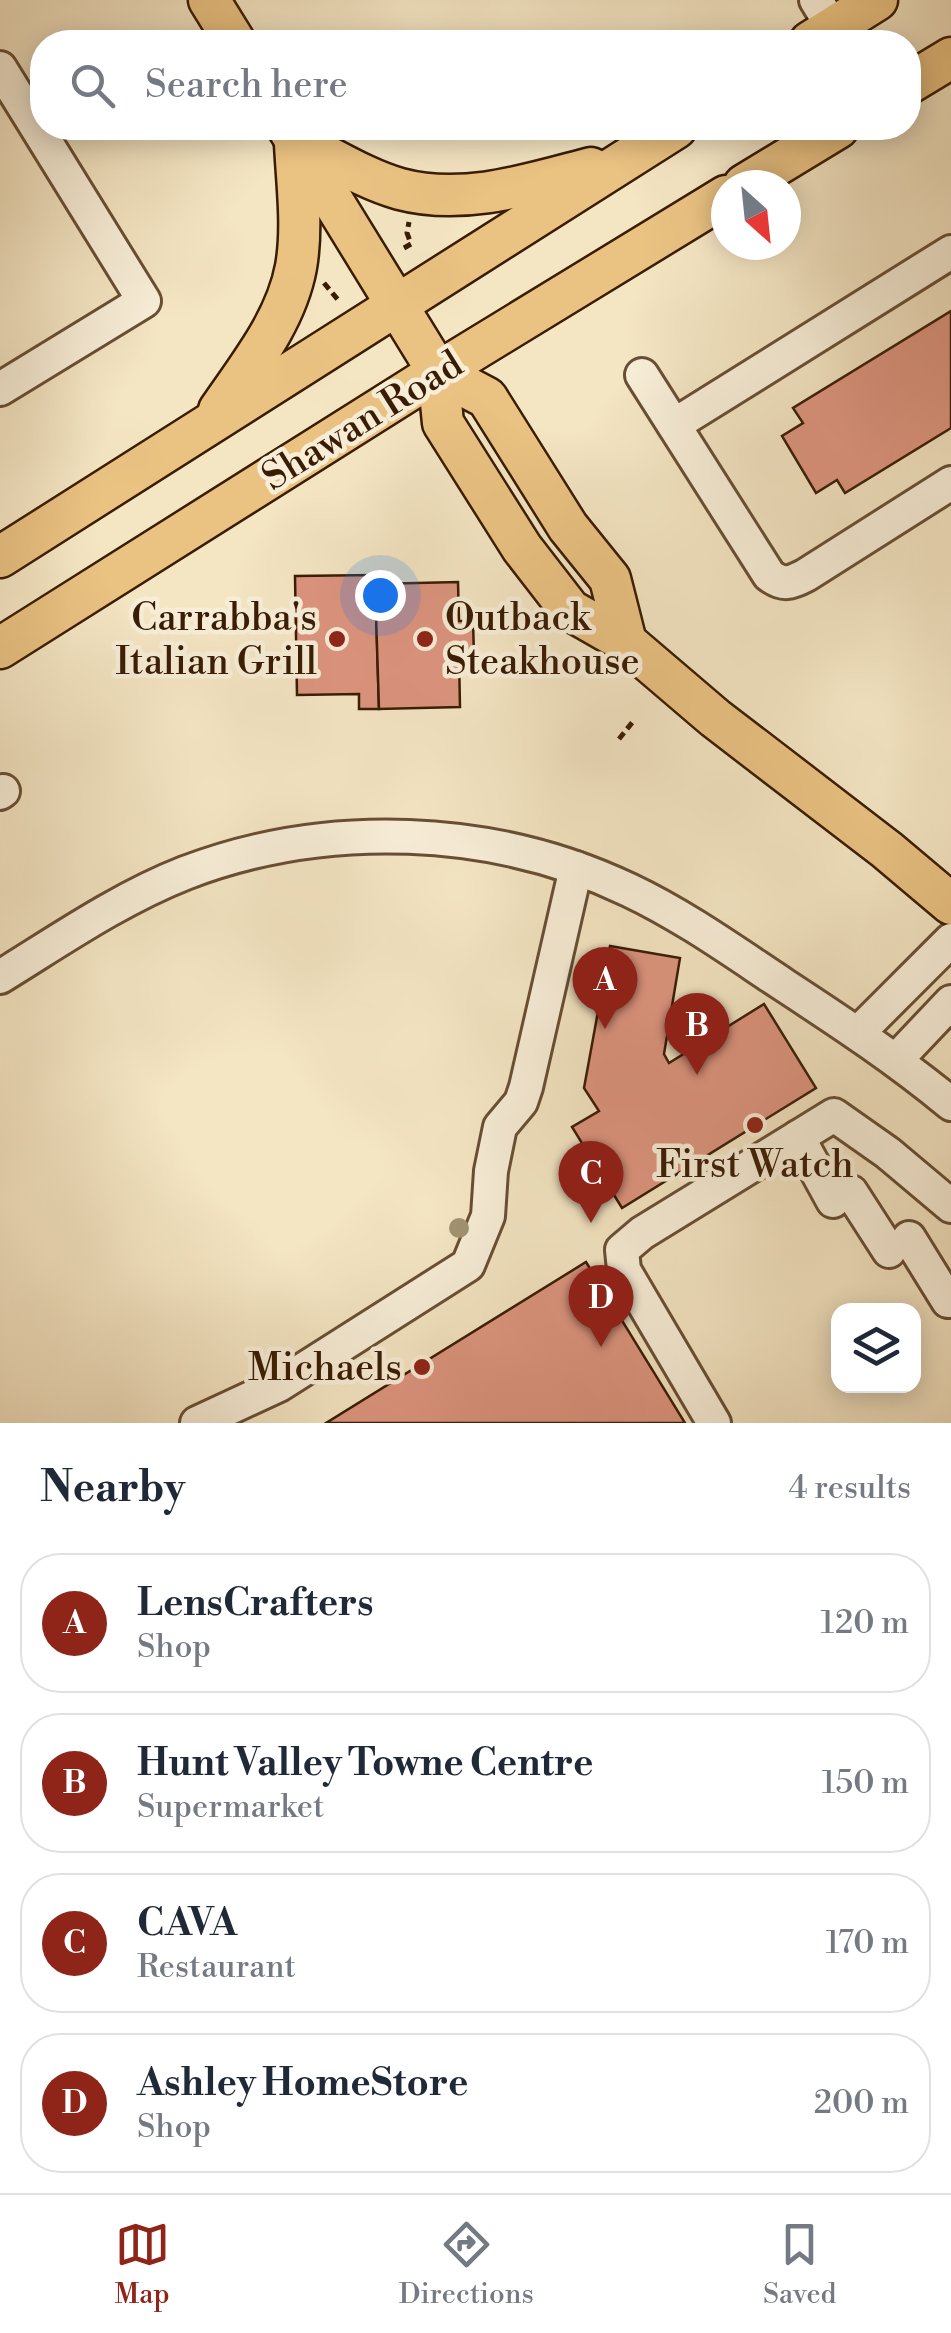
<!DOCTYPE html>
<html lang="en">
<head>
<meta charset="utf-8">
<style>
  :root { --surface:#fff; --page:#f6f6f7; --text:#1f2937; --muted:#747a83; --line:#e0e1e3; --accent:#8f2418 }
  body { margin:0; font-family:"Libre Bodoni",serif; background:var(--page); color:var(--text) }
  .controls { position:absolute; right:30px; bottom:30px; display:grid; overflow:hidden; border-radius:20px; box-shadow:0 5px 25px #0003 }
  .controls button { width:90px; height:90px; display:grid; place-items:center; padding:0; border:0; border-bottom:2px solid var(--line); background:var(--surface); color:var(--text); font:50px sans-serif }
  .compass { position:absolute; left:711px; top:170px; width:90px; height:90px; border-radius:50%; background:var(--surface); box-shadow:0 5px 25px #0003; rotate:153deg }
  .you { position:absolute; left:380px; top:595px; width:35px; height:35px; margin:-25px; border:8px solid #fff; border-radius:50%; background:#1a73e8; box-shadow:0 0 0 15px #1a73e833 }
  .badge { display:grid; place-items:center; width:65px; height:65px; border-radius:50%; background:var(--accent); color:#fff; font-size:32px; font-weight:700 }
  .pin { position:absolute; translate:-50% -82px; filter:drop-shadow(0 2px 5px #0008) }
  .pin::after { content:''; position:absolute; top:52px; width:35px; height:30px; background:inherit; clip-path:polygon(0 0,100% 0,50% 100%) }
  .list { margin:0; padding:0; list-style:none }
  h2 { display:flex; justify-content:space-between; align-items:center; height:130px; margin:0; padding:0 40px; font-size:42px }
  h2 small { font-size:32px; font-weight:400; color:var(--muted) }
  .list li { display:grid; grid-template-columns:65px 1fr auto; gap:30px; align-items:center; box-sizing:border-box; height:140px; margin:0 20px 20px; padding:0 20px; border:2px solid var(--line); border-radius:40px }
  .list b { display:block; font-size:38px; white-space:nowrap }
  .list p { margin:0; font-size:32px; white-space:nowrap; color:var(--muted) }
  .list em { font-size:32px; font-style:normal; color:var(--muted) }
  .icon { flex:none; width:55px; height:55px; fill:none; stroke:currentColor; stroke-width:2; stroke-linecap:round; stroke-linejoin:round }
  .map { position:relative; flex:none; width:951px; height:1423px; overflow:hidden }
  .search { position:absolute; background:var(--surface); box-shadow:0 5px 25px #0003; left:30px; right:30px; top:30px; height:110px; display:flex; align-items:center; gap:25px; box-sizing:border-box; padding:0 35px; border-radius:40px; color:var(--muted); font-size:38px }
  .sheet { height:770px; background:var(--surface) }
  nav { display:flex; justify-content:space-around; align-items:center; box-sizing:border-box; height:140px; border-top:2px solid var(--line); background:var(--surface); font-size:28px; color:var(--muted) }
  nav a { display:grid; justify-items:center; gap:5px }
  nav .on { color:var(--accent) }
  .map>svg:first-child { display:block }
  .building { fill:#dd947f; stroke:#391c04; stroke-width:2.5 }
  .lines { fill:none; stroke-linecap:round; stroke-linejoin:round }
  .minor-casing { stroke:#684e34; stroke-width:38 }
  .major-casing { stroke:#391c04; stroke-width:45 }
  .path { stroke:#391c04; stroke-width:5; stroke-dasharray:8 5; stroke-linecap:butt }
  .minor { stroke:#f8eed8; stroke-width:32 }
  .major { stroke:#eac282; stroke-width:40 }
  .tree { fill:#a29272 }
  .poi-dot { fill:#8f2418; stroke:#f8eed8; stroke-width:4 }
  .labels { text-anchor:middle; stroke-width:9; stroke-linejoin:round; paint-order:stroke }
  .street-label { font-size:38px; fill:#391c04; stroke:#f8eed8 }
  .poi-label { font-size:38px; fill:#391c04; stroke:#f8eed8; text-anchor:end }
</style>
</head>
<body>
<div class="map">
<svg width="951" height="1423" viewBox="0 0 951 1423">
  <rect width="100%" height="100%" fill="#f4e5c3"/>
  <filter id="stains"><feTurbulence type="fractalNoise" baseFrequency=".002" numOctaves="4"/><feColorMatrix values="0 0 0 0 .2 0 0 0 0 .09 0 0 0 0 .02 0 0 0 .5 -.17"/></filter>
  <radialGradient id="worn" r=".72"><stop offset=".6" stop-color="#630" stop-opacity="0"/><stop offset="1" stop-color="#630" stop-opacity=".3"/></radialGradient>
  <g class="building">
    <polygon points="951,311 951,428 845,493 837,480 816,493 782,436 803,423 793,408"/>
    <polygon points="375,575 379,709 359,709 359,694 297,695 295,576"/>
    <polygon points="458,582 459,621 473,621 474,657 459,657 460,707 379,709 375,584"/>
    <polygon points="610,946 680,958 664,1054 669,1063 764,1004 816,1088 622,1208 572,1127 599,1111 584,1088"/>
    <polygon points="586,1262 685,1423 326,1423"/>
  </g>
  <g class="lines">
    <defs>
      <g id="minor">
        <polyline points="816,0 833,28"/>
        <polyline points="0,68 144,301 0,389"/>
        <path d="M642 375 769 575C783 586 791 583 806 575L951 483"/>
        <polyline points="674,425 951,252"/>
        <polyline points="0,793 3,791"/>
        <path d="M0 977C60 940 119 899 185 873 326 819 493 825 629 890 684 916 734 952 784 985 842 1023 898 1060 951 1104"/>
        <polyline points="858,1033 951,940"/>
        <polyline points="897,1059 951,1002"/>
        <polyline points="798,1137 833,1201"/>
        <polyline points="851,1192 889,1251"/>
        <polyline points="909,1238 948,1301"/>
        <polyline points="197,1423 279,1385 468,1265 488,1216 491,1171 500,1127 521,1102 526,1087 576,868"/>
        <polyline points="714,1423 624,1270 622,1250 642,1233 834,1115 888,1153 951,1206"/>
      </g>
      <g id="major">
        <polyline points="209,0 235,42"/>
        <polyline points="810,42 877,0"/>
        <polyline points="908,84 951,58"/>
        <polyline points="288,128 438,372 443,423 522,548 570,610 626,642 715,718 887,850 951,904"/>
        <path d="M295 140C329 156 364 179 400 189 464 206 530 184 591 168"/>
        <polyline points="744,185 838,128"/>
        <polyline points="438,372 487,398 568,527 610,579 626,642"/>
        <path d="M219 410C249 366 286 321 296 267 303 227 297 184 295 144"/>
        <polyline points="0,557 676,128"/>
        <polyline points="0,648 438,372 726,196"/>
      </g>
    </defs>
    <use href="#minor" class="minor-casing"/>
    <use href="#major" class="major-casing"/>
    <g class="path">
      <polyline points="404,248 411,244 407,233 409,222"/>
      <polyline points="324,283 339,301"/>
      <polyline points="619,739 635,719"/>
    </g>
    <use href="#minor" class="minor"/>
    <use href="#major" class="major"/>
  </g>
  <circle class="tree" cx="459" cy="1228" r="10"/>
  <g class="poi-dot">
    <circle cx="337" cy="639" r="10"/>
    <circle cx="425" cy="639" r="10"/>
    <circle cx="755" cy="1125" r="10"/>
    <circle cx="422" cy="1367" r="10"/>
  </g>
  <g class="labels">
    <g class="street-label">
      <text transform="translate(362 420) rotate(-32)" y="13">Shawan Road</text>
    </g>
    <g class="poi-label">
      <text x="317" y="630">Carrabba's<tspan x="317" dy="44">Italian Grill</tspan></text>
      <text x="445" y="630" text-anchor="start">Outback<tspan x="445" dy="44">Steakhouse</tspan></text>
      <text x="755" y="1177" text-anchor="middle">First Watch</text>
      <text x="402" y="1380">Michaels</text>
    </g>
  </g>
  <rect width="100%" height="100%" filter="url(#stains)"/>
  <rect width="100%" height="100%" fill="url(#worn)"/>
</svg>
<div class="controls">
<button><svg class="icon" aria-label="layers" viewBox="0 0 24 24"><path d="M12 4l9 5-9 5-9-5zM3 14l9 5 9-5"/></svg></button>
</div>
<svg class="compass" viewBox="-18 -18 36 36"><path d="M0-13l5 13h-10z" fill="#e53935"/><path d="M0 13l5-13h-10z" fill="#747a83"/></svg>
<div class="you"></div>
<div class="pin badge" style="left:605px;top:1029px">A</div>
<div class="pin badge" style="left:697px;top:1075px">B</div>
<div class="pin badge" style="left:591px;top:1223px">C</div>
<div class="pin badge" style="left:601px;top:1347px">D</div>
<div class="search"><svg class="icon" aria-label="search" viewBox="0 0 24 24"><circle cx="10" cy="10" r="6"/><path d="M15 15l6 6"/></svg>Search here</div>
</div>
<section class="sheet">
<h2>Nearby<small>4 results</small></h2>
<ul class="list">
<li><span class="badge">A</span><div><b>LensCrafters</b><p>Shop</p></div><em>120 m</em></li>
<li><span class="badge">B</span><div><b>Hunt Valley Towne Centre</b><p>Supermarket</p></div><em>150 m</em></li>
<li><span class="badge">C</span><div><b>CAVA</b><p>Restaurant</p></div><em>170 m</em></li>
<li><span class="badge">D</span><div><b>Ashley HomeStore</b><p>Shop</p></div><em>200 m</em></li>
</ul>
</section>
<nav>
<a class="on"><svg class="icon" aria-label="map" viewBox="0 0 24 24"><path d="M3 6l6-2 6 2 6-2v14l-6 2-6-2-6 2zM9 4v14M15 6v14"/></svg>Map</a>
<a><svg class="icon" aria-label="directions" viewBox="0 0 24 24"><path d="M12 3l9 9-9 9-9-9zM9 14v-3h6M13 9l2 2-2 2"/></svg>Directions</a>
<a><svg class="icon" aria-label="saved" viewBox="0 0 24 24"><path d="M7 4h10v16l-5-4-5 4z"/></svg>Saved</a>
</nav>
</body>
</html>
